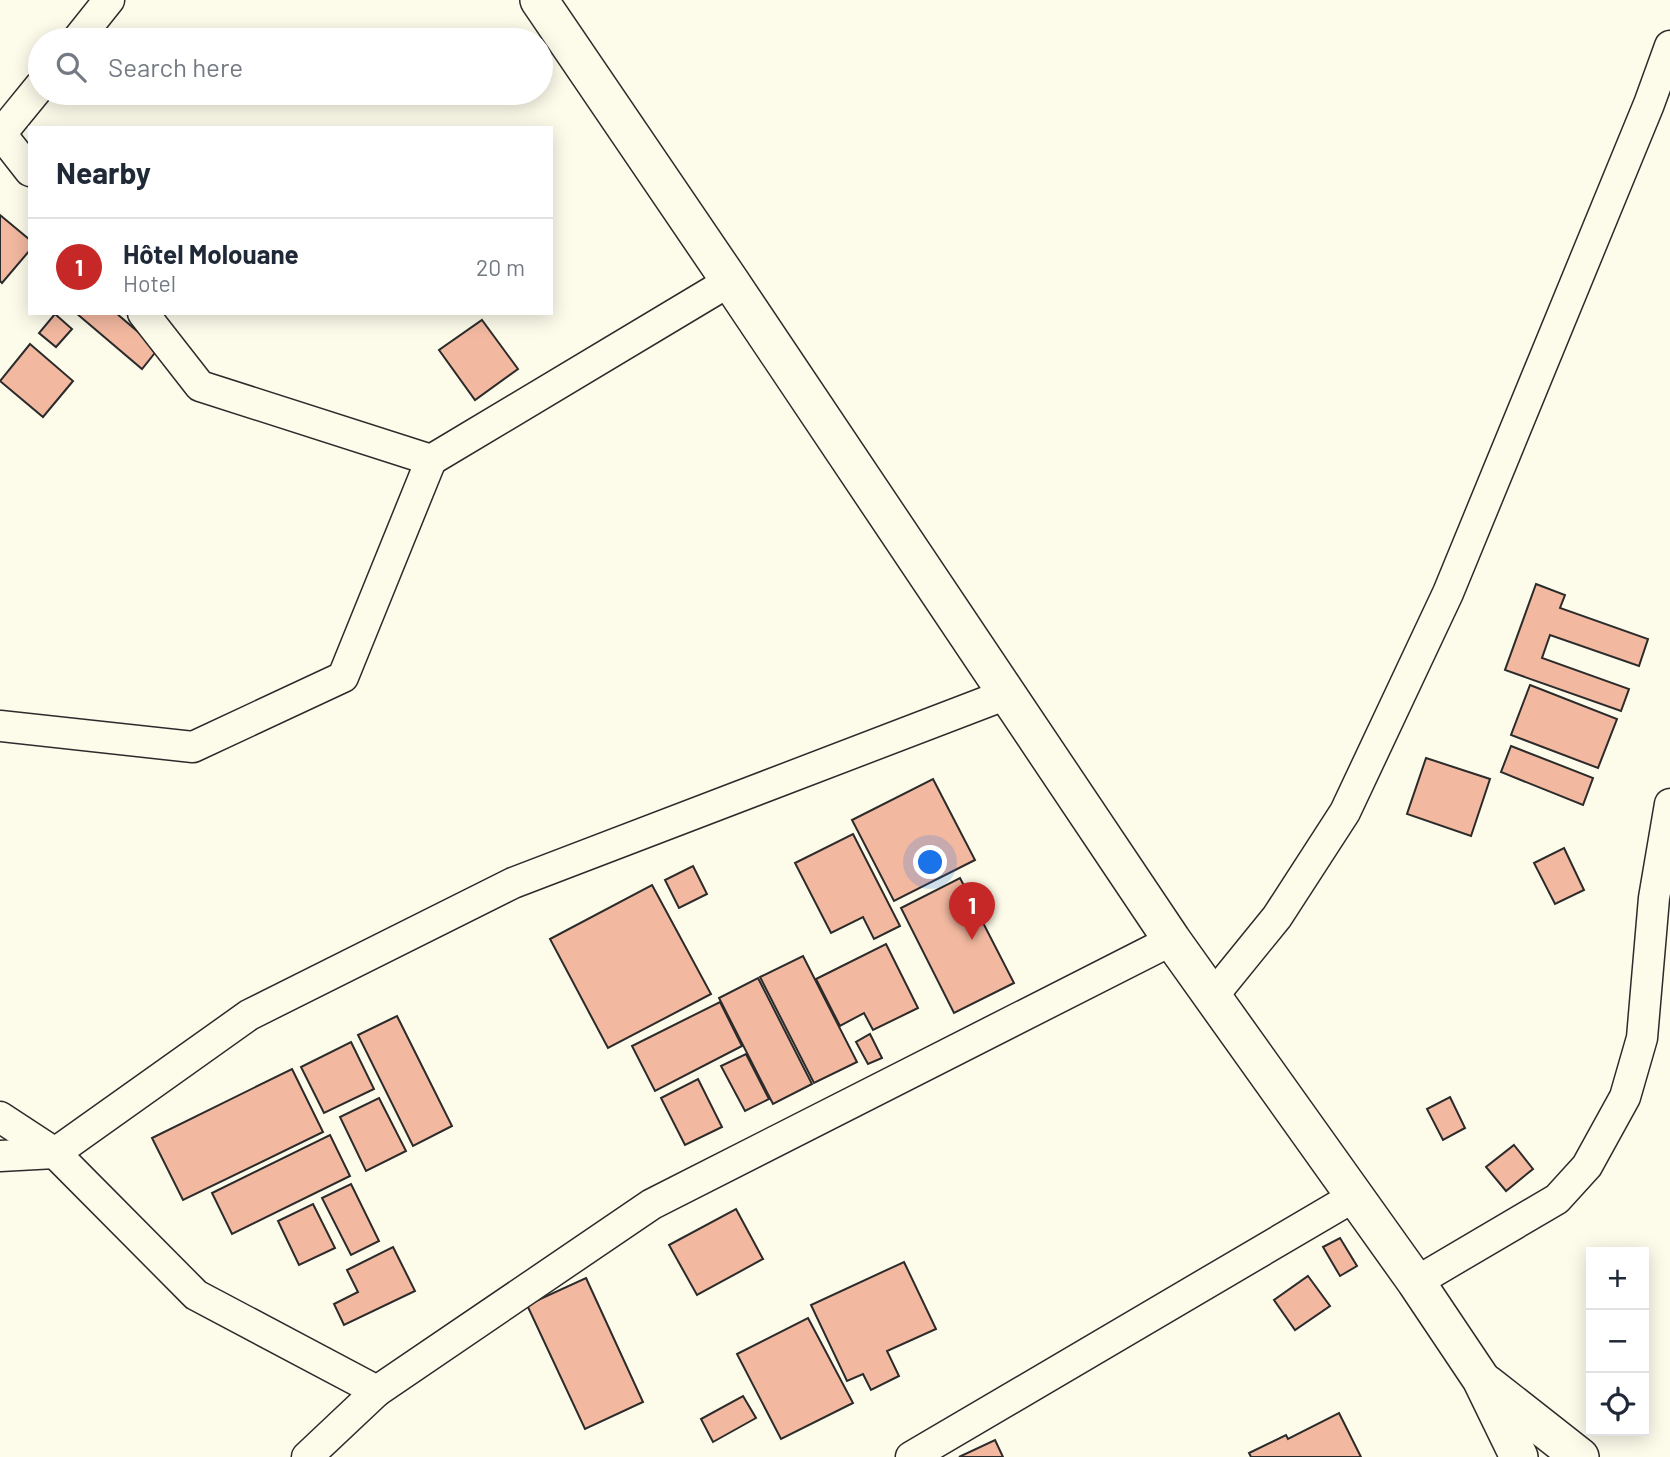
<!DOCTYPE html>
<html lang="en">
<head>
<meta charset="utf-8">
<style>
  :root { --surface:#fff; --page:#f2f2f3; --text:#1f2937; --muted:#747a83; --line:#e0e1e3; --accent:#c62828 }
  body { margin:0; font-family:Barlow,sans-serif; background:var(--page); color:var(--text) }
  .controls { position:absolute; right:21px; bottom:21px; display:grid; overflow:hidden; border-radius:0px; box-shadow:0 4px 18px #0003 }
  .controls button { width:63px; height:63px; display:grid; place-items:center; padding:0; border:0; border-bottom:2px solid var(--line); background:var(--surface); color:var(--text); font:35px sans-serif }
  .you { position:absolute; left:931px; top:863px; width:24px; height:24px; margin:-18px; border:5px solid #fff; border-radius:50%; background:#1a73e8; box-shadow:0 0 0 10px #1a73e833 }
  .badge { display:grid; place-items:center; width:46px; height:46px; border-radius:50%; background:var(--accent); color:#fff; font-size:23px; font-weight:700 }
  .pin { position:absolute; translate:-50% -58px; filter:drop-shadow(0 2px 4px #0008) }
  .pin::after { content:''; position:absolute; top:37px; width:24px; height:21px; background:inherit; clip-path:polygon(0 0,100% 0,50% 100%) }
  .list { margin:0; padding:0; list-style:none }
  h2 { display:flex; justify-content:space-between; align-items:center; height:91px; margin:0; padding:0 28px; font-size:30px }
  h2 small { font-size:23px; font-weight:400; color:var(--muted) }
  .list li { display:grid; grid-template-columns:46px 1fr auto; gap:21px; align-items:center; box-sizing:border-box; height:98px; padding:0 28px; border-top:2px solid var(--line) }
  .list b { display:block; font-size:26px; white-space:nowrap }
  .list p { margin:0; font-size:23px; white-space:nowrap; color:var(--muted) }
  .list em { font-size:23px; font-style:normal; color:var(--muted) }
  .icon { flex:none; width:38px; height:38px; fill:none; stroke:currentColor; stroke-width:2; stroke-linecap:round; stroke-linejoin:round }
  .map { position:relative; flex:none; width:1670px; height:1457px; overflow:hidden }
  .search { position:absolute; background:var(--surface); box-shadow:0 4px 18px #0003; left:28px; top:28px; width:525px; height:77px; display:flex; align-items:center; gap:18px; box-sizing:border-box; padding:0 24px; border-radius:38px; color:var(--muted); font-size:26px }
  .panel { position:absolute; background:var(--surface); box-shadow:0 4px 18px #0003; left:28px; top:126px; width:525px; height:189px; border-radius:0px }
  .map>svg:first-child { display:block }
  .building { fill:#f2b8a0; stroke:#2b2b2b; stroke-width:2 }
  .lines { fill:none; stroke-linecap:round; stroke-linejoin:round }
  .minor-casing { stroke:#2b2b2b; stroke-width:33 }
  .tertiary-casing { stroke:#2b2b2b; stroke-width:40 }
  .minor { stroke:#fdfbea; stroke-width:30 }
  .tertiary { stroke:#fdfbea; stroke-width:37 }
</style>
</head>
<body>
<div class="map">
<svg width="1670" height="1457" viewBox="0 0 1670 1457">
  <rect width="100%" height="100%" fill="#fdfbea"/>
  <g class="building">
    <polygon points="0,215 30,240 30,250 2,283 0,281"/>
    <polygon points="76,313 116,313 158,349 142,369"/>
    <polygon points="55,314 72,329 56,347 39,333"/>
    <polygon points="482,320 518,369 475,400 439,350"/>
    <polygon points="30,344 73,381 43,417 0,381"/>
    <polygon points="1536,584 1565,595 1560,608 1648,639 1639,666 1550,635 1542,658 1629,689 1621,711 1505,670"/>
    <polygon points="1530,685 1617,719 1598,768 1511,735"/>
    <polygon points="1511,746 1593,778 1583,805 1501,772"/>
    <polygon points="1426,758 1490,779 1471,836 1407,814"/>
    <polygon points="933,779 975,860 894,901 852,820"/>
    <polygon points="853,834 900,926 874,939 863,917 831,933 795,863"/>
    <polygon points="1564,848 1584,890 1555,904 1534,863"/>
    <polygon points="693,866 707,894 679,908 665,880"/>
    <polygon points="960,878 1014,983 954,1013 901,908"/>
    <polygon points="652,885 711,994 608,1048 550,939"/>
    <polygon points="886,944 918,1008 873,1030 864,1013 840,1026 816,979"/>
    <polygon points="803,956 857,1062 814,1083 760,977"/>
    <polygon points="758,978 812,1084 773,1104 719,998"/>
    <polygon points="720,1002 742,1046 655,1091 632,1046"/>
    <polygon points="397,1016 452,1126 413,1146 358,1035"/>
    <polygon points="870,1034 882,1058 868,1064 856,1042"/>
    <polygon points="351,1042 374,1089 324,1113 301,1067"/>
    <polygon points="746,1054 769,1099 745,1111 721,1066"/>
    <polygon points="292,1069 323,1132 183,1200 152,1138"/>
    <polygon points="698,1079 722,1127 685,1145 661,1098"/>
    <polygon points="1450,1097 1465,1128 1443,1140 1427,1109"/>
    <polygon points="379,1098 406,1151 366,1171 340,1117"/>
    <polygon points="330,1135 350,1176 232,1234 212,1193"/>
    <polygon points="1514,1145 1533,1169 1506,1191 1486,1167"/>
    <polygon points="351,1184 379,1241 351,1255 322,1198"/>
    <polygon points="313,1204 335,1248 299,1265 278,1221"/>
    <polygon points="736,1209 763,1259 697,1295 669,1245"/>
    <polygon points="1340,1238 1357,1266 1340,1276 1323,1247"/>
    <polygon points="393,1247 415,1291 344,1325 334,1304 358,1292 347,1270"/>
    <polygon points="904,1262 936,1329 887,1351 899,1376 871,1390 863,1374 847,1381 811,1305"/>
    <polygon points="1308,1276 1330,1306 1295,1330 1274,1300"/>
    <polygon points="586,1278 643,1402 585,1429 527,1305"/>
    <polygon points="808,1318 853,1403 781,1439 737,1354"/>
    <polygon points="743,1396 756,1418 713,1442 701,1419"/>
    <polygon points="1339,1413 1361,1457 1251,1457 1249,1453 1286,1435 1288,1439"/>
    <polygon points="995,1440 1003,1457 959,1457"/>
  </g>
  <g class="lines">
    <defs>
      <g id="minor">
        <polyline points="77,40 109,0"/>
        <polyline points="1,134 30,171"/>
        <polyline points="0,135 40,86"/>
        <polyline points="143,313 200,386 431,460 730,281"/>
        <polyline points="0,726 193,747 343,677 431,460"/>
        <polyline points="1212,997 1277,917 1345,812 1448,593 1649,104 1670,46"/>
        <polyline points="0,1117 55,1153 196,1295 377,1391 652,1204 1172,940"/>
        <polyline points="0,1156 55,1153 249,1015 513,883 1007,694"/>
        <polyline points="1416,1282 1557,1199 1587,1166 1625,1097 1642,1038 1654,898 1670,804"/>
        <polyline points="307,1457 377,1391"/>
        <polyline points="911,1457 1355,1196"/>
      </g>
      <g id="tertiary">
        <polyline points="539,0 730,281 1172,940 1416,1282 1481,1379 1519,1457"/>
        <polyline points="1487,1384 1580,1457"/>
      </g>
    </defs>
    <use href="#minor" class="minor-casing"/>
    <use href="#tertiary" class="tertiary-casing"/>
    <use href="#minor" class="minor"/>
    <use href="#tertiary" class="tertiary"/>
  </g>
</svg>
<div class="controls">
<button>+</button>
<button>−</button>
<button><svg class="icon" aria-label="locate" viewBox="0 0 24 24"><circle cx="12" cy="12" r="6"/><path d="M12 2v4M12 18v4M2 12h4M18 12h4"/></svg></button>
</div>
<div class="you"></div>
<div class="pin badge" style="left:972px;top:940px">1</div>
<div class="search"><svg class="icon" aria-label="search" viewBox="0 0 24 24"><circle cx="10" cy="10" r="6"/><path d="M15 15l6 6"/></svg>Search here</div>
<section class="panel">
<h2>Nearby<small></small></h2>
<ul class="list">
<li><span class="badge">1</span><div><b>Hôtel Molouane</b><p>Hotel</p></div><em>20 m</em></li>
</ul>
</section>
</div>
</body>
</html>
